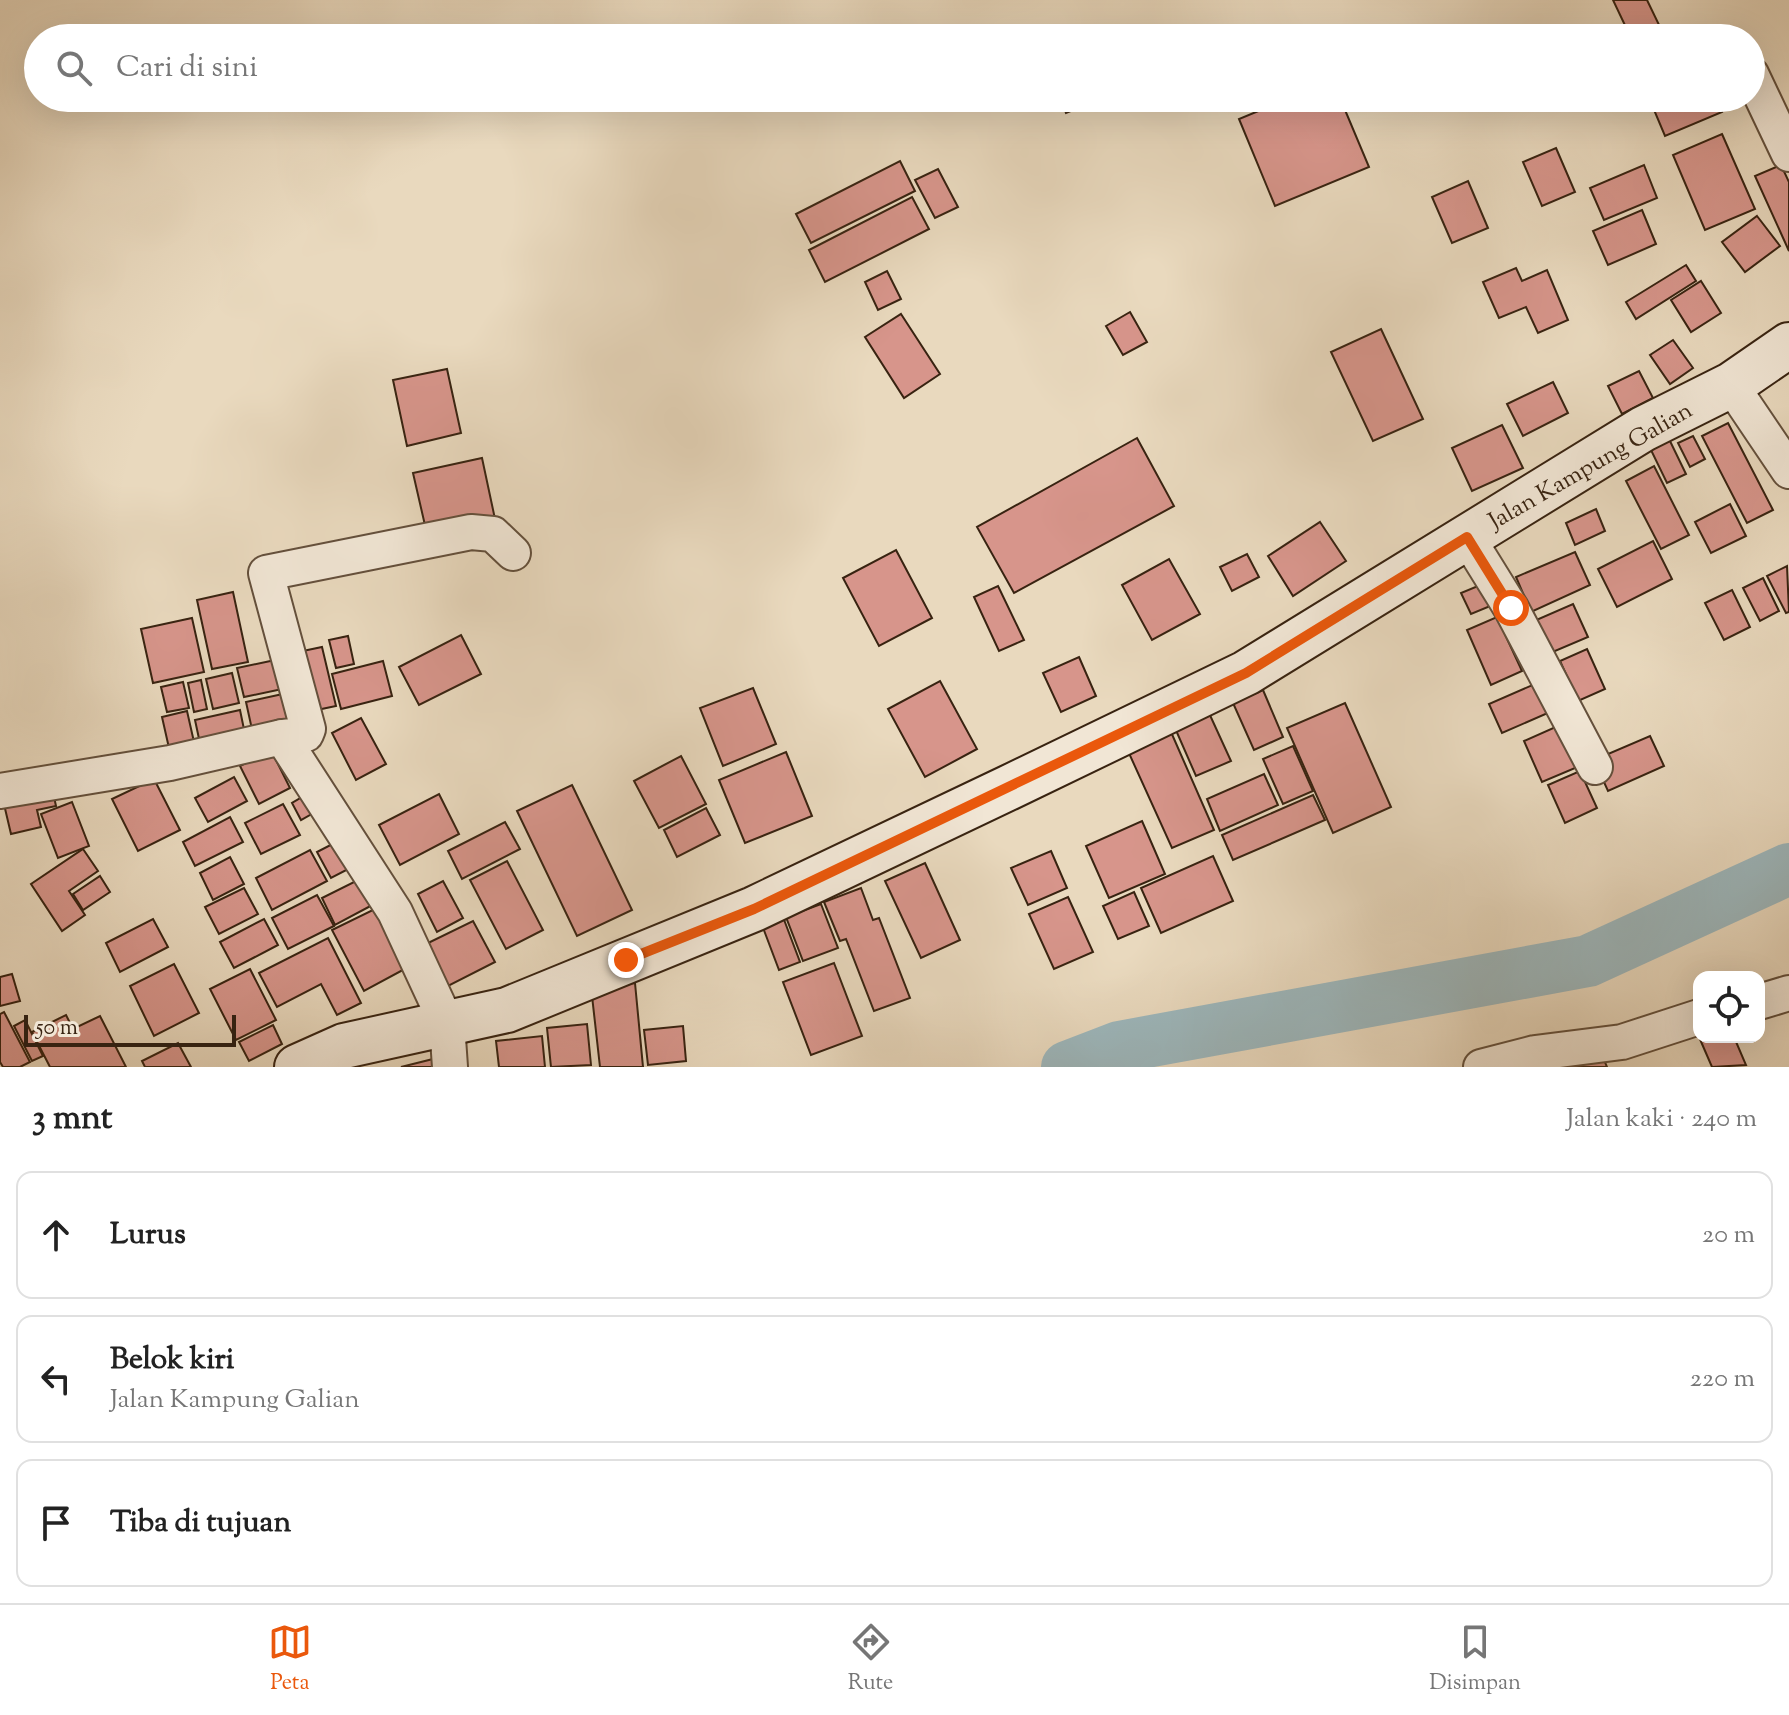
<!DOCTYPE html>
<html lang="id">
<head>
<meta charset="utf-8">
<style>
  :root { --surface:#fff; --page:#f2f2f2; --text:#222; --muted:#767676; --line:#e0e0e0; --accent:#ea580c }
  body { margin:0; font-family:"Sorts Mill Goudy",serif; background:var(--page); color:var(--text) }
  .controls { position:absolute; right:24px; bottom:24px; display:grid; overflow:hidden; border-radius:16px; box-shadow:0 8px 32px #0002 }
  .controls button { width:72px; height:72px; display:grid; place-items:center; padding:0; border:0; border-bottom:2px solid var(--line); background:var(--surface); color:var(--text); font:40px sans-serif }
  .scale { position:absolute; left:24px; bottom:20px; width:212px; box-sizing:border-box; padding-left:8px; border:4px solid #382311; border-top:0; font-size:22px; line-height:28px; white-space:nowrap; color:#382311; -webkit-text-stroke:6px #f1e6d5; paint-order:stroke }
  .stop { position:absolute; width:24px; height:24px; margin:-18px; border:6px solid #ea580c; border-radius:50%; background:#fff }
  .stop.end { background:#ea580c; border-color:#fff; box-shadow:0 2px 8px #0008 }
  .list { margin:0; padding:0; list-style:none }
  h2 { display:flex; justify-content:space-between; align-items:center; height:104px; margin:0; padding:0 32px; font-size:34px }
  h2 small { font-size:26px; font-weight:400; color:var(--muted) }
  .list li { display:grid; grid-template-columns:52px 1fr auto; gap:24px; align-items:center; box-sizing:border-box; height:128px; margin:0 16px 16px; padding:0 16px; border:2px solid var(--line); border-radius:16px }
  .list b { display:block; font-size:30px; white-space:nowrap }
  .list p { margin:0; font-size:26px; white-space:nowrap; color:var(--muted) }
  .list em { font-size:26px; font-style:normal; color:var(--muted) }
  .icon { flex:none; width:44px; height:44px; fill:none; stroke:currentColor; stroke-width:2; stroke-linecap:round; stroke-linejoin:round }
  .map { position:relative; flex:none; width:1789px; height:1067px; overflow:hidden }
  .search { position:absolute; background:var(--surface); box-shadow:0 8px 32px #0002; left:24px; right:24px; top:24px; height:88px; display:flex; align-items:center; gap:20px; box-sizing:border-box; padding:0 28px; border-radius:44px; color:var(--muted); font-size:30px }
  .sheet { height:536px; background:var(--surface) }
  nav { display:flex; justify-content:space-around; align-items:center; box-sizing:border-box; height:112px; border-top:2px solid var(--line); background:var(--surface); font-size:22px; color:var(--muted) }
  nav a { display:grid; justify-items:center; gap:4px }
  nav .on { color:var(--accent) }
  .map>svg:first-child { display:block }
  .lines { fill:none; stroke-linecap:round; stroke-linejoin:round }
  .river { stroke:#9db7bc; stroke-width:52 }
  .building { fill:#d7958b; stroke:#382311; stroke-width:2 }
  .minor-casing { stroke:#64503c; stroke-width:38 }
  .secondary-casing { stroke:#382311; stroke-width:48 }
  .minor { stroke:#f1e6d5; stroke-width:34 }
  .secondary { stroke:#f1e6d5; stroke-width:44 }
  .route { stroke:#ea580c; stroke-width:10 }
  .labels { text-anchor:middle; stroke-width:6; stroke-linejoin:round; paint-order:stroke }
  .street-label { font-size:24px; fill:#382311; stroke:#f1e6d5 }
</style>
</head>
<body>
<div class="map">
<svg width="1789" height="1067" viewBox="0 0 1789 1067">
  <rect width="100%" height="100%" fill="#e9d9be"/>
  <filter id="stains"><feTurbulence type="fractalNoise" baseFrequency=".0025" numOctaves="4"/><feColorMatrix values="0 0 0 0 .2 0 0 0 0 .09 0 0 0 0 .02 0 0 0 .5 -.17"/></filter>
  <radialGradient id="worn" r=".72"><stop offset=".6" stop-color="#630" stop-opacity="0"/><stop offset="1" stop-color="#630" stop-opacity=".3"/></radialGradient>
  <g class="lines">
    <polyline class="river" points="1067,1067 1119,1047 1588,961 1789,869"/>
  </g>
  <g class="building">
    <polygon points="1613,0 1647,0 1661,29 1642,38 1631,38"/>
    <polygon points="1060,98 1103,98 1066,113"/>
    <polygon points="1290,98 1340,98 1369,167 1275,206 1239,119"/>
    <polygon points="1649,98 1716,98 1722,112 1665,136"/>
    <polygon points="1722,134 1755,209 1705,230 1673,155"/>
    <polygon points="1556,148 1575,192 1542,206 1523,162"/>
    <polygon points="900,161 915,191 811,243 796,214"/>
    <polygon points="1644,165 1657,198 1604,220 1590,188"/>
    <polygon points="1781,165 1789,182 1789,251 1755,176"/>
    <polygon points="938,169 958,207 935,218 915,180"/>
    <polygon points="1468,181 1488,228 1452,243 1432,197"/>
    <polygon points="912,197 929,229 825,282 809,250"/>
    <polygon points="1642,210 1656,244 1608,265 1593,231"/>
    <polygon points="1757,216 1780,246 1745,272 1722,242"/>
    <polygon points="1686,265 1696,281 1636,319 1626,302"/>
    <polygon points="1516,268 1522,281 1547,270 1568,320 1538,333 1526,307 1499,318 1483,282"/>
    <polygon points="887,271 901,299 878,310 865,282"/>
    <polygon points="1701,281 1721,313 1691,332 1671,300"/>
    <polygon points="1130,312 1147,342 1123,355 1106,326"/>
    <polygon points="901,314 940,374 904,398 865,337"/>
    <polygon points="1381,329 1423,419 1373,441 1331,352"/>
    <polygon points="1673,340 1693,368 1670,384 1650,355"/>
    <polygon points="447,369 461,433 407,446 393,380"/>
    <polygon points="1639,371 1653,398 1622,414 1608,386"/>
    <polygon points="1553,382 1568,413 1523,436 1507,404"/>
    <polygon points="1728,423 1773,510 1747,523 1702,436"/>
    <polygon points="1502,425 1523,468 1472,491 1452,448"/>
    <polygon points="1693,436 1705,459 1690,467 1678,443"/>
    <polygon points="1137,438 1174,506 1014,593 977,527"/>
    <polygon points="1669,439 1686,474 1667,483 1650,448"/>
    <polygon points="482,458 495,519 427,534 413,473"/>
    <polygon points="1654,466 1689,535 1661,549 1626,481"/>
    <polygon points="1730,504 1746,536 1711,553 1695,522"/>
    <polygon points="1596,509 1605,531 1575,545 1566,523"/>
    <polygon points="1320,522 1346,561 1293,596 1268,556"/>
    <polygon points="1653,541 1672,579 1617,607 1598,569"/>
    <polygon points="896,550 932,618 879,646 843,578"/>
    <polygon points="1575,552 1590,585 1531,612 1516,577"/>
    <polygon points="1247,554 1259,577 1232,591 1220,567"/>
    <polygon points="1169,559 1200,614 1152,640 1122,585"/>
    <polygon points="1787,566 1789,612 1786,613 1767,576"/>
    <polygon points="1763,578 1779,611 1760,621 1743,588"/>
    <polygon points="1490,581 1500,602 1471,614 1461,593"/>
    <polygon points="998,586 1024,640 999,651 974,597"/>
    <polygon points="1732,590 1750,627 1724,640 1705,603"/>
    <polygon points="233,592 248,662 212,669 197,600"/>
    <polygon points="1573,604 1588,637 1548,654 1534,621"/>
    <polygon points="1497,617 1522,671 1491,685 1467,630"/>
    <polygon points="192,618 204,672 153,683 141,629"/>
    <polygon points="461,635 481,674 419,705 399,667"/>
    <polygon points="348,636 354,664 336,668 329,640"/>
    <polygon points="322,647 336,706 312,711 298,652"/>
    <polygon points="1587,649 1605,689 1578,701 1560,661"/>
    <polygon points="1079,657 1096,696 1061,712 1043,673"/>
    <polygon points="280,659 287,688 244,697 237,668"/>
    <polygon points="383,661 392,696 341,709 332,674"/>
    <polygon points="232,673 239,703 213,709 206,679"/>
    <polygon points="201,680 207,709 194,712 188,683"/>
    <polygon points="1544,680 1557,709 1502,733 1489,704"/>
    <polygon points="940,681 977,749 925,777 888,709"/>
    <polygon points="183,682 189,708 167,712 161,687"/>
    <polygon points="753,688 776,744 723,766 700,708"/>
    <polygon points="1263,690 1283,737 1254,750 1233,703"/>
    <polygon points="292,692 299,725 253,734 246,702"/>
    <polygon points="1345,703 1391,807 1333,833 1287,728"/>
    <polygon points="240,710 246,739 201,748 195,720"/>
    <polygon points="187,711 194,742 169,748 162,717"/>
    <polygon points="1209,713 1231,761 1196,776 1175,728"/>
    <polygon points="361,718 386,764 356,780 332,733"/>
    <polygon points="1569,721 1587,763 1542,782 1524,741"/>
    <polygon points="1171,732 1214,830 1172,848 1128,751"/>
    <polygon points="1650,736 1664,766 1608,791 1594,760"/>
    <polygon points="1293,746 1313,791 1283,804 1263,759"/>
    <polygon points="271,750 290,788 259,804 240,766"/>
    <polygon points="786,752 812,816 745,843 719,780"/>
    <polygon points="681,756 706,804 659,828 634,781"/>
    <polygon points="1580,771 1597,808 1565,823 1548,785"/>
    <polygon points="1264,774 1278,805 1220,831 1207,799"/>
    <polygon points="234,777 247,801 208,822 195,798"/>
    <polygon points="154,779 180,830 138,851 112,799"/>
    <polygon points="572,785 632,910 577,936 517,811"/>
    <polygon points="52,788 56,806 37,810 41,827 11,834 3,800"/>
    <polygon points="314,790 324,807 301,820 292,803"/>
    <polygon points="439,794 459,834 400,865 379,825"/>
    <polygon points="1313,795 1325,820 1233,860 1222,835"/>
    <polygon points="72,802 89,846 58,858 41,814"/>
    <polygon points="283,804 300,835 261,854 245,823"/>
    <polygon points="706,808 720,835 677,857 664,830"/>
    <polygon points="230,817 243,842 195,866 183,842"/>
    <polygon points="1142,821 1165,874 1109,898 1086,846"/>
    <polygon points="505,822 520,849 462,879 448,851"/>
    <polygon points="342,839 356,865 331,878 317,852"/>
    <polygon points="83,849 98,871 69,891 85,915 62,931 31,884"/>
    <polygon points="310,850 327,881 272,910 256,878"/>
    <polygon points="1051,851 1067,888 1028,905 1011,868"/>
    <polygon points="1213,856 1233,901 1161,933 1141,888"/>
    <polygon points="230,857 244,884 213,900 200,873"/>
    <polygon points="507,861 543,930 506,949 470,880"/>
    <polygon points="925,863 960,940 921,958 885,881"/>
    <polygon points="100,876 110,892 83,910 73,894"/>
    <polygon points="364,877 378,902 335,925 322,898"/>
    <polygon points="443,881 463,918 437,932 418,894"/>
    <polygon points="244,888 258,914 219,934 205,907"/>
    <polygon points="861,888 873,920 879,918 910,998 874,1011 846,939 840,941 824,902"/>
    <polygon points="1134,892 1149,926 1118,939 1103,906"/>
    <polygon points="317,895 334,926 288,949 272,918"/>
    <polygon points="1068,897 1093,952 1054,969 1029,914"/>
    <polygon points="821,904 838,948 803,961 786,917"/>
    <polygon points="383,905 414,964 364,991 332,930"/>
    <polygon points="783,917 800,962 779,970 762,925"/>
    <polygon points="153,919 168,947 120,972 106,943"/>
    <polygon points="264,919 278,945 234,968 220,942"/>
    <polygon points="473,921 495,962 448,986 426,944"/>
    <polygon points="328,938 361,1003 337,1015 321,984 277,1007 259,973"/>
    <polygon points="834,963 862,1036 811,1055 783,982"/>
    <polygon points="174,964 199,1013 154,1036 130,986"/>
    <polygon points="250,969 276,1020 236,1040 210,989"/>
    <polygon points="12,974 20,1001 0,1006 0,977"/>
    <polygon points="635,983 643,1067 600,1067 591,987"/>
    <polygon points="4,1012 30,1062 20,1067 3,1067 0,1062 0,1014"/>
    <polygon points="66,1015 73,1029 100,1016 126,1067 50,1067 32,1032"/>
    <polygon points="25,1020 43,1056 32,1061 14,1026"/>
    <polygon points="587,1024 591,1065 551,1067 547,1028"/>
    <polygon points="273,1025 282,1044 249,1061 239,1042"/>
    <polygon points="683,1026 686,1061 648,1065 644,1030"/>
    <polygon points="1699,1028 1699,1037 1734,1037 1746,1065 1712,1067 1696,1030"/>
    <polygon points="542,1036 545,1067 499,1067 496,1041"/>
    <polygon points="178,1043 191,1067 145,1067 142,1061"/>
    <polygon points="1599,1048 1607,1067 1567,1067 1565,1063"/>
    <polygon points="433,1059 436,1067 401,1067"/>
  </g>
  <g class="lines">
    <defs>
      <g id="minor">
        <polyline points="1751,74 1789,154"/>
        <polyline points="1731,385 1789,471"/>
        <polyline points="1467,537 1511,608 1595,767"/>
        <polyline points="282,737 306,734 308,729 266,573 471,532 493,534 513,553"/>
        <polyline points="0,791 170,763 282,737 395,912 447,1024 450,1067"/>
        <polyline points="1759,1002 1789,993"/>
        <polyline points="1481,1067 1535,1053 1622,1042 1699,1017"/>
      </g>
      <polyline id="secondary" points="297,1067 344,1046 507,1010 754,909 1008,788 1246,673 1643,429 1731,385 1789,345"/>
    </defs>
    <use href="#minor" class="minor-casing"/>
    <use href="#secondary" class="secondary-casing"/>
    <use href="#minor" class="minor"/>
    <use href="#secondary" class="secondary"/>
  </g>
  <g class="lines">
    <polyline class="route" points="626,960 754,909 1246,673 1467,537 1511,608"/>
  </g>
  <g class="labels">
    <g class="street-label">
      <text transform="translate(1590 465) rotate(-30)" y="8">Jalan Kampung Galian</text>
    </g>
  </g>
  <rect width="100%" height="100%" filter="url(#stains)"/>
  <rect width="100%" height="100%" fill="url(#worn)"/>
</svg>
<div class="controls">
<button><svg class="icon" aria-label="locate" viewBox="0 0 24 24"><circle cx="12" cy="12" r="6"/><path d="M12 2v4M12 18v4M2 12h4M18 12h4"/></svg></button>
</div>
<div class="scale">50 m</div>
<div class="stop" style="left:1511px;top:608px"></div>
<div class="stop end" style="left:626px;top:960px"></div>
<div class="search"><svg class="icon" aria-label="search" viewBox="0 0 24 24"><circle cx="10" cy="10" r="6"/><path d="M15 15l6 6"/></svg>Cari di sini</div>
</div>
<section class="sheet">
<h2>3 mnt<small>Jalan kaki · 240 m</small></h2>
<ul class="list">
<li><svg class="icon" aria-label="ahead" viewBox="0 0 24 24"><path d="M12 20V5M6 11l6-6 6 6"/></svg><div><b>Lurus</b></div><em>20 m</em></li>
<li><svg class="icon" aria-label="left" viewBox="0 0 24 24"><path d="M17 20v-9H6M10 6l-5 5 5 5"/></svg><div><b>Belok kiri</b><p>Jalan Kampung Galian</p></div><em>220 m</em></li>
<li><svg class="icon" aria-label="arrive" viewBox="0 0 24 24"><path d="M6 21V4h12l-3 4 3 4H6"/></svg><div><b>Tiba di tujuan</b></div></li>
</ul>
</section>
<nav>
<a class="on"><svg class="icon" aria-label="map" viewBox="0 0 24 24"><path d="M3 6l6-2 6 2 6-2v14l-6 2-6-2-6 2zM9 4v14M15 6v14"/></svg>Peta</a>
<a><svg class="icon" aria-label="directions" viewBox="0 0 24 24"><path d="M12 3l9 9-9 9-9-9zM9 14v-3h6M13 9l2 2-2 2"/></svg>Rute</a>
<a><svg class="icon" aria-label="saved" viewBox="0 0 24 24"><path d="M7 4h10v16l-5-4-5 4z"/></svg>Disimpan</a>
</nav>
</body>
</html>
